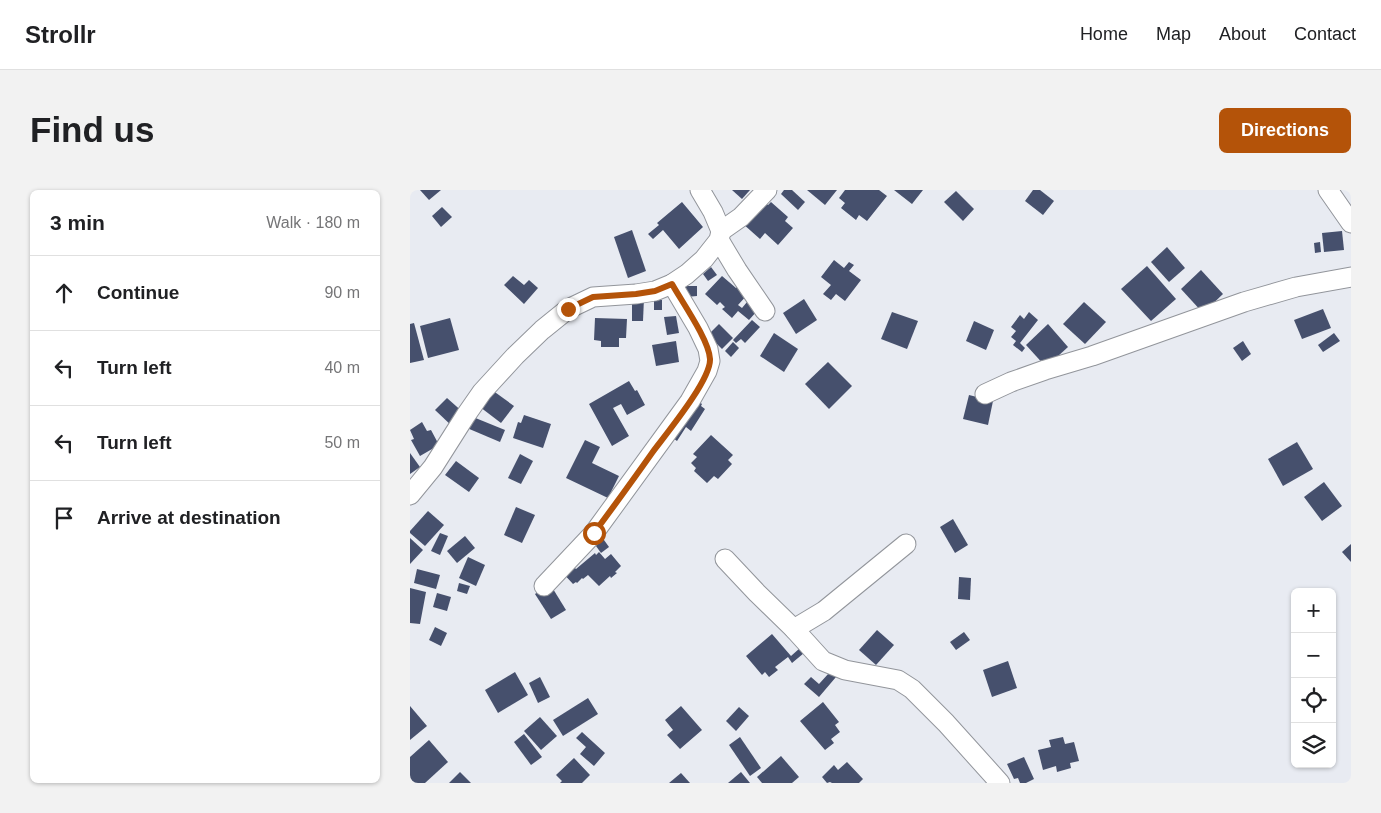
<!DOCTYPE html>
<html lang="en">
<head>
<meta charset="utf-8">
<style>
  :root { --surface:#fff; --page:#f2f2f2; --text:#202124; --muted:#757577; --line:#e0e0e0; --accent:#b45309 }
  body { margin:0; font-family:Arial,sans-serif; background:var(--page); color:var(--text) }
  .controls { position:absolute; right:15px; bottom:15px; display:grid; overflow:hidden; border-radius:8px; box-shadow:0 1px 4px #0004 }
  .controls button { width:45px; height:45px; display:grid; place-items:center; padding:0; border:0; border-bottom:1px solid var(--line); background:var(--surface); color:var(--text); font:25px sans-serif }
  .stop { position:absolute; width:15px; height:15px; margin:-11px; border:4px solid #b45309; border-radius:50%; background:#fff }
  .stop.end { background:#b45309; border-color:#fff; box-shadow:0 1px 5px #0008 }
  .list { margin:0; padding:0; list-style:none }
  h2 { display:flex; justify-content:space-between; align-items:center; height:65px; margin:0; padding:0 20px; font-size:21px }
  h2 small { font-size:16px; font-weight:400; color:var(--muted) }
  .list li { display:grid; grid-template-columns:32px 1fr auto; gap:15px; align-items:center; box-sizing:border-box; height:75px; padding:0 20px; border-top:1px solid var(--line) }
  .list b { display:block; font-size:19px; white-space:nowrap }
  .list em { font-size:16px; font-style:normal; color:var(--muted) }
  .icon { flex:none; width:28px; height:28px; fill:none; stroke:currentColor; stroke-width:2; stroke-linecap:round; stroke-linejoin:round }
  .map { position:relative; flex:none; width:941px; height:593px; overflow:hidden; border-radius:8px }
  header { display:flex; align-items:center; gap:30px; box-sizing:border-box; height:70px; padding:0 25px; background:var(--surface); border-bottom:1px solid var(--line) }
  header strong { font-size:24px }
  nav { display:flex; gap:28px; margin-inline-start:auto; font-size:18px }
  .intro { display:flex; align-items:center; justify-content:space-between; box-sizing:border-box; height:120px; padding:0 30px }
  h1 { margin:0; font-size:35px }
  .button { padding:12px 22px; border-radius:8px; background:var(--accent); color:#fff; font-size:18px; font-weight:700 }
  main { display:flex; gap:30px; padding:0 30px }
  aside { flex:1; background:var(--surface); border-radius:8px; box-shadow:0 1px 4px #0004 }
  .map>svg:first-child { display:block }
  .building { fill:#46506d }
  .lines { fill:none; stroke-linecap:round; stroke-linejoin:round }
  .minor-casing { stroke:#92959b; stroke-width:21 }
  .minor { stroke:#fff; stroke-width:19 }
  .route { stroke:#b45309; stroke-width:6 }
</style>
</head>
<body>
<header>
<strong>Strollr</strong>
<nav><a>Home</a><a>Map</a><a>About</a><a>Contact</a></nav>
</header>
<div class="intro"><h1>Find us</h1><a class="button">Directions</a></div>
<main>
<aside>
<h2>3 min<small>Walk · 180 m</small></h2>
<ul class="list">
<li><svg class="icon" aria-label="ahead" viewBox="0 0 24 24"><path d="M12 20V5M6 11l6-6 6 6"/></svg><div><b>Continue</b></div><em>90 m</em></li>
<li><svg class="icon" aria-label="left" viewBox="0 0 24 24"><path d="M17 20v-9H6M10 6l-5 5 5 5"/></svg><div><b>Turn left</b></div><em>40 m</em></li>
<li><svg class="icon" aria-label="left" viewBox="0 0 24 24"><path d="M17 20v-9H6M10 6l-5 5 5 5"/></svg><div><b>Turn left</b></div><em>50 m</em></li>
<li><svg class="icon" aria-label="arrive" viewBox="0 0 24 24"><path d="M6 21V4h12l-3 4 3 4H6"/></svg><div><b>Arrive at destination</b></div></li>
</ul>
</aside>
<div class="map">
<svg width="941" height="593" viewBox="0 0 941 593">
  <rect width="100%" height="100%" fill="#e8ebf2"/>
  <g class="building">
    <polygon points="10,0 31,0 19,10"/>
    <polygon points="322,0 340,0 332,9"/>
    <polygon points="374,0 382,0 395,12 388,20 371,4"/>
    <polygon points="397,0 427,0 415,15"/>
    <polygon points="435,0 469,0 477,6 457,31 449,25 446,30 431,18 435,13 429,8"/>
    <polygon points="484,0 513,0 502,14"/>
    <polygon points="623,0 630,0 644,11 633,25 615,11"/>
    <polygon points="546,1 564,19 553,31 534,12"/>
    <polygon points="353,11 358,15 361,12 378,27 375,31 383,38 368,55 355,43 350,49 332,33"/>
    <polygon points="272,12 293,37 269,59 253,40 243,49 238,44 249,35 247,33"/>
    <polygon points="32,17 42,27 31,37 22,26"/>
    <polygon points="222,40 236,81 218,88 204,47"/>
    <polygon points="932,41 934,60 914,62 912,43"/>
    <polygon points="910,52 911,62 905,63 904,53"/>
    <polygon points="757,57 775,78 759,92 741,72"/>
    <polygon points="424,70 434,78 439,72 444,75 439,81 451,90 435,111 426,104 421,110 413,104 421,95 411,87"/>
    <polygon points="737,76 766,109 741,131 711,99"/>
    <polygon points="301,77 307,85 298,91 293,84"/>
    <polygon points="791,80 813,104 793,123 771,99"/>
    <polygon points="103,86 114,95 119,90 128,98 114,114 94,95"/>
    <polygon points="312,86 326,98 328,95 338,104 328,115 332,118 337,112 347,121 339,130 328,121 322,128 312,119 315,117 310,112 307,115 295,104"/>
    <polygon points="276,96 287,96 287,106 276,107"/>
    <polygon points="222,108 234,108 233,131 222,131"/>
    <polygon points="244,109 252,110 252,120 244,120"/>
    <polygon points="394,109 407,130 386,144 373,123"/>
    <polygon points="674,112 696,132 675,154 653,134"/>
    <polygon points="913,119 921,138 892,149 884,130"/>
    <polygon points="482,122 508,131 497,159 471,149"/>
    <polygon points="619,122 628,130 610,153 615,158 612,162 603,155 606,151 601,147 606,141 601,137 610,125 614,129"/>
    <polygon points="266,126 269,143 257,145 254,127"/>
    <polygon points="40,128 49,160 18,168 10,136"/>
    <polygon points="185,128 217,129 216,148 209,148 209,157 191,157 191,151 184,150"/>
    <polygon points="342,130 350,137 335,153 331,149 326,153 323,150"/>
    <polygon points="564,131 584,140 576,160 556,151"/>
    <polygon points="4,133 14,170 0,173 0,134"/>
    <polygon points="309,134 323,148 312,159 298,145"/>
    <polygon points="638,134 658,157 636,177 616,155"/>
    <polygon points="364,143 388,159 374,182 350,166"/>
    <polygon points="924,143 930,151 913,162 908,155"/>
    <polygon points="266,151 269,172 246,176 242,155"/>
    <polygon points="833,151 841,164 832,171 823,158"/>
    <polygon points="323,152 329,158 321,167 315,161"/>
    <polygon points="418,172 442,196 419,219 395,194"/>
    <polygon points="219,191 225,201 227,200 235,215 217,225 211,214 203,218 219,246 202,256 179,214"/>
    <polygon points="82,200 104,216 91,233 70,217"/>
    <polygon points="559,205 583,211 578,235 553,229"/>
    <polygon points="37,208 55,224 43,237 25,220"/>
    <polygon points="284,208 292,214 291,216 295,219 281,241 276,237 267,251 259,245"/>
    <polygon points="114,225 141,234 133,258 103,248 108,232 111,233"/>
    <polygon points="63,227 95,240 90,252 57,238"/>
    <polygon points="12,232 17,241 21,240 29,255 10,266 1,250 4,249 0,240"/>
    <polygon points="301,245 323,265 318,270 322,274 308,289 304,286 297,293 284,281 286,278 281,273 287,267 283,264"/>
    <polygon points="175,250 190,257 182,273 209,286 198,308 156,288"/>
    <polygon points="887,252 903,279 873,296 858,269"/>
    <polygon points="0,263 10,277 0,284"/>
    <polygon points="110,264 123,271 111,294 98,288"/>
    <polygon points="46,271 69,288 59,302 35,285"/>
    <polygon points="914,292 932,316 912,331 894,307"/>
    <polygon points="106,317 125,325 112,353 94,345"/>
    <polygon points="18,321 34,335 15,356 0,343 0,341"/>
    <polygon points="543,329 558,355 545,363 530,337"/>
    <polygon points="30,343 38,346 30,365 21,361"/>
    <polygon points="189,343 199,357 191,363 181,349"/>
    <polygon points="55,346 65,358 47,373 37,361"/>
    <polygon points="0,348 13,360 0,374"/>
    <polygon points="941,354 941,372 932,362"/>
    <polygon points="189,362 195,369 201,364 211,376 205,382 207,383 201,388 200,386 189,396 178,385 173,389 172,388 167,393 166,392 163,394 150,380 159,372 166,379 185,363 186,365"/>
    <polygon points="58,367 75,375 66,396 49,388"/>
    <polygon points="7,379 30,385 26,399 4,393"/>
    <polygon points="549,387 561,388 560,410 548,409"/>
    <polygon points="49,393 60,396 57,404 47,401"/>
    <polygon points="140,394 156,420 141,429 125,404"/>
    <polygon points="0,398 16,402 10,434 0,433"/>
    <polygon points="27,403 41,407 37,421 23,417"/>
    <polygon points="25,437 37,443 31,456 19,450"/>
    <polygon points="467,440 484,455 466,475 449,460"/>
    <polygon points="554,442 560,450 546,460 540,452"/>
    <polygon points="362,444 381,466 390,458 394,463 382,473 378,467 365,477 368,480 359,487 355,482 352,485 336,466"/>
    <polygon points="598,471 607,498 582,507 573,480"/>
    <polygon points="105,482 118,505 88,523 75,500"/>
    <polygon points="419,483 426,487 409,507 394,494 401,487 409,494"/>
    <polygon points="130,487 140,507 128,513 119,493"/>
    <polygon points="178,508 188,524 153,546 143,530"/>
    <polygon points="413,512 429,532 425,535 430,542 421,549 424,553 415,560 390,531"/>
    <polygon points="0,516 17,536 0,550"/>
    <polygon points="271,516 292,540 270,559 257,545 263,540 255,530"/>
    <polygon points="329,517 339,526 326,541 316,531"/>
    <polygon points="130,527 147,546 131,560 114,541"/>
    <polygon points="172,542 195,563 184,576 170,564 176,557 166,548"/>
    <polygon points="114,544 132,567 121,575 104,552"/>
    <polygon points="330,547 351,578 340,586 319,555"/>
    <polygon points="653,547 655,554 664,552 669,571 660,573 661,578 647,582 646,576 633,580 628,560 641,557 639,550"/>
    <polygon points="19,550 38,572 15,593 0,593 0,567"/>
    <polygon points="371,566 389,587 382,593 352,593 347,587"/>
    <polygon points="614,567 624,589 616,593 610,593 608,588 604,589 597,574"/>
    <polygon points="164,568 180,585 172,593 150,593 152,591 146,585"/>
    <polygon points="437,572 453,589 449,593 422,593 420,592 417,593 412,587 424,575 428,580"/>
    <polygon points="50,582 61,593 39,593"/>
    <polygon points="331,582 340,593 318,593"/>
    <polygon points="271,583 280,593 259,593"/>
  </g>
  <g class="lines">
    <defs>
      <g id="minor">
        <polyline points="918,0 941,33"/>
        <polyline points="311,41 331,27 357,0"/>
        <polyline points="309,50 327,80 355,121"/>
        <polyline points="575,204 601,192 635,180 682,166 834,112 886,97 941,87"/>
        <polyline points="0,305 23,277 56,225 72,202 105,166 132,140 158,119 183,107 226,104 245,101 262,94 277,84 294,69 309,50 311,41 303,22 290,0"/>
        <polyline points="315,369 347,403 384,439 413,471 435,480 488,490 502,499 536,533 590,593"/>
        <polyline points="134,396 184,343 280,211 297,181 300,171 298,159 288,138 262,94"/>
        <polyline points="384,439 414,421 496,354"/>
      </g>
    </defs>
    <use href="#minor" class="minor-casing"/>
    <use href="#minor" class="minor"/>
  </g>
  <g class="lines">
    <path class="route" d="M158 119 183 107 226 104 245 101 262 94C272 112 299 150 300 169 301 190 256 244 242 263 223 290 204 316 184 343"/>
  </g>
</svg>
<div class="controls">
<button>+</button>
<button>−</button>
<button><svg class="icon" aria-label="locate" viewBox="0 0 24 24"><circle cx="12" cy="12" r="6"/><path d="M12 2v4M12 18v4M2 12h4M18 12h4"/></svg></button>
<button><svg class="icon" aria-label="layers" viewBox="0 0 24 24"><path d="M12 4l9 5-9 5-9-5zM3 14l9 5 9-5"/></svg></button>
</div>
<div class="stop" style="left:184px;top:343px"></div>
<div class="stop end" style="left:158px;top:119px"></div>
</div>
</main>
</body>
</html>
